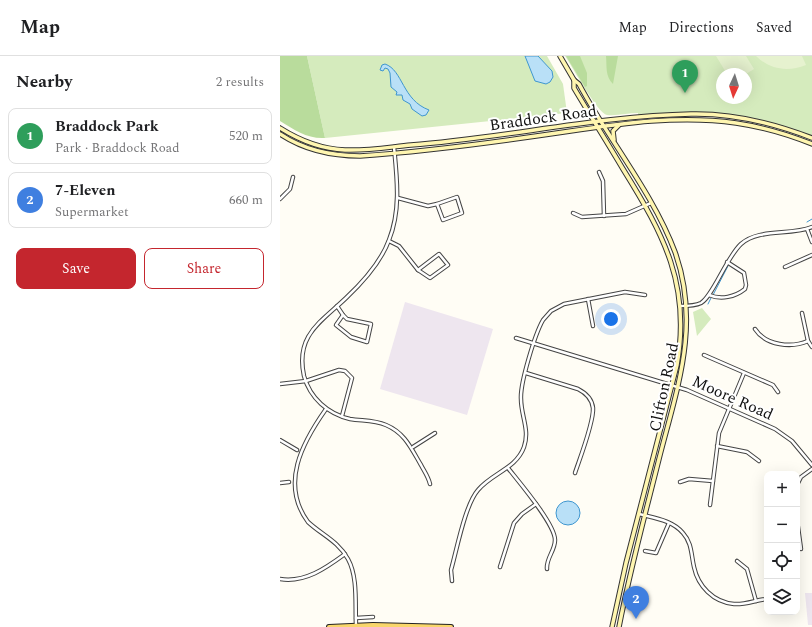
<!DOCTYPE html>
<html lang="en">
<head>
<meta charset="utf-8">
<style>
  :root { --surface:#fff; --page:#f2f2f2; --text:#202124; --muted:#757577; --line:#e0e0e0; --accent:#c4262e }
  body { margin:0; font-family:Spectral,serif; background:var(--page); color:var(--text) }
  .controls { position:absolute; right:12px; bottom:12px; display:grid; overflow:hidden; border-radius:8px; box-shadow:0 4px 16px #0002 }
  .controls button { width:36px; height:36px; display:grid; place-items:center; padding:0; border:0; border-bottom:1px solid var(--line); background:var(--surface); color:var(--text); font:20px sans-serif }
  .compass { position:absolute; left:436px; top:12px; width:36px; height:36px; border-radius:50%; background:var(--surface); box-shadow:0 4px 16px #0002; rotate:184deg }
  .you { position:absolute; left:331px; top:263px; width:14px; height:14px; margin:-10px; border:3px solid #fff; border-radius:50%; background:#1a73e8; box-shadow:0 0 0 6px #1a73e833 }
  .badge { display:grid; place-items:center; width:26px; height:26px; border-radius:50%; background:var(--accent); color:#fff; font-size:13px; font-weight:700 }
  .pin { position:absolute; translate:-50% -33px; filter:drop-shadow(0 1px 2px #0008) }
  .pin::after { content:''; position:absolute; top:21px; width:14px; height:12px; background:inherit; clip-path:polygon(0 0,100% 0,50% 100%) }
  .list { margin:0; padding:0; list-style:none }
  h2 { display:flex; justify-content:space-between; align-items:center; height:52px; margin:0; padding:0 16px; font-size:17px }
  h2 small { font-size:13px; font-weight:400; color:var(--muted) }
  .list li { display:grid; grid-template-columns:26px 1fr auto; gap:12px; align-items:center; box-sizing:border-box; height:56px; margin:0 8px 8px; padding:0 8px; border:1px solid var(--line); border-radius:8px }
  .list b { display:block; font-size:15px; white-space:nowrap }
  .list p { margin:0; font-size:13px; white-space:nowrap; color:var(--muted) }
  .list em { font-size:13px; font-style:normal; color:var(--muted) }
  .actions { display:flex; gap:8px; padding:12px 16px }
  .actions a { flex:1; padding:9px 0; border:1px solid var(--accent); border-radius:8px; text-align:center; font-size:14px; color:var(--accent) }
  .actions .main { background:var(--accent); color:#fff }
  .icon { flex:none; width:22px; height:22px; fill:none; stroke:currentColor; stroke-width:2; stroke-linecap:round; stroke-linejoin:round }
  .map { position:relative; flex:none; width:532px; height:571px; overflow:hidden }
  header { display:flex; align-items:center; gap:24px; box-sizing:border-box; height:56px; padding:0 20px; background:var(--surface); border-bottom:1px solid var(--line) }
  header strong { font-size:19px }
  nav { display:flex; gap:22px; margin-inline-start:auto; font-size:14px }
  main { display:flex }
  aside { flex:1; background:var(--surface) }
  .map>svg:first-child { display:block }
  .industrial { fill:#eee6ef }
  .green { fill:#d5ebbd; fill-rule:evenodd }
  .forest { fill:#b9dc9c }
  .pitch { fill:#e6f2cf }
  .water { fill:#b9e0f7; stroke:#3f96cf }
  .lines { fill:none; stroke-linecap:round; stroke-linejoin:round }
  .stream { stroke:#3f96cf; stroke-width:1 }
  .minor-casing { stroke:#444; stroke-width:4.5 }
  .secondary-casing { stroke:#333; stroke-width:5.5 }
  .primary-casing { stroke:#222; stroke-width:6 }
  .minor { stroke:#fff; stroke-width:2.5 }
  .secondary { stroke:#fff6b0; stroke-width:3.5 }
  .primary { stroke:#f9d66b; stroke-width:4 }
  .labels { text-anchor:middle; stroke-width:4; stroke-linejoin:round; paint-order:stroke }
  .street-label { font-size:16px; fill:#111; stroke:#fff }
</style>
</head>
<body>
<header>
<strong>Map</strong>
<nav><a>Map</a><a>Directions</a><a>Saved</a></nav>
</header>
<main>
<aside>
<h2>Nearby<small>2 results</small></h2>
<ul class="list">
<li><span class="badge" style="background:#2e9e5b">1</span><div><b>Braddock Park</b><p>Park · Braddock Road</p></div><em>520 m</em></li>
<li><span class="badge" style="background:#3f7fe0">2</span><div><b>7-Eleven</b><p>Supermarket</p></div><em>660 m</em></li>
</ul>
<div class="actions"><a class="main">Save</a><a>Share</a></div>
</aside>
<div class="map">
<svg width="532" height="571" viewBox="0 0 532 571">
  <rect width="100%" height="100%" fill="#fffdf5"/>
  <g class="industrial">
    <polygon points="125,246 213,273 187,359 100,333"/>
    <polygon points="525,537 532,537 532,569 528,569"/>
  </g>
  <g class="green">
    <polygon points="27,0 267,0 283,28 287,57 45,82"/>
    <path d="M285 0H532V82C499 70 463 59 428 59 405 58 381 60 358 61V57C349 57 337 60 327 59 318 58 292 10 285 0ZM442 18H466V42H442Z"/>
    <polygon points="422,252 431,263 417,280 413,256"/>
  </g>
  <g class="forest">
    <path d="M0 0H27L45 82C27 83 15 74 0 65Z"/>
    <polygon points="286,0 300,0 307,17 307,30 305,31"/>
    <path d="M326 0H338L333 28C325 20 327 11 326 0Z"/>
  </g>
  <g class="pitch">
    <polygon points="436,0 466,0 474,13 466,18 447,18"/>
    <path d="M476 0H522L526 9C508 16 490 14 476 0Z"/>
  </g>
  <g class="water">
    <polygon points="245,0 258,0 272,15 273,21 270,26 266,28 255,25"/>
    <path d="M105 8C123 14 122 44 149 54L146 59 142 60 132 53 130 48 123 44 122 39H116L117 36 111 31 110 17 108 13 105 12 103 15 100 14 102 9Z"/>
    <circle cx="288" cy="457" r="12"/>
  </g>
  <g class="lines">
    <g class="stream">
      <polyline points="527,166 532,163"/>
      <polyline points="433,239 448,210"/>
      <polyline points="428,248 431,242"/>
    </g>
    <defs>
      <g id="minor">
        <path d="M114 91C117 122 121 154 109 184 101 206 83 226 66 242 41 266 15 279 24 320 30 342 48 358 70 363 83 365 94 364 106 369 125 377 131 392 141 409 144 415 148 420 150 428"/>
        <polyline points="319,116 323,125 324,160"/>
        <polygon points="177,141 182,157 163,164 157,148"/>
        <polyline points="118,142 148,150 157,148"/>
        <polyline points="0,143 10,133 13,121"/>
        <polyline points="293,157 302,161 346,158 371,147"/>
        <polyline points="527,173 532,186"/>
        <polyline points="109,185 119,190 138,214"/>
        <polygon points="159,198 168,209 150,222 138,214"/>
        <polyline points="505,211 532,199"/>
        <path d="M429 239C441 244 455 241 465 233L466 229 464 217 447 206"/>
        <polyline points="308,243 313,270"/>
        <polyline points="57,250 63,259"/>
        <path d="M400 250C407 250 415 250 421 247 433 240 446 202 461 188 479 172 510 180 532 171"/>
        <polyline points="522,257 528,285 532,291"/>
        <polygon points="63,259 67,263 91,268 87,286 71,281 56,269"/>
        <path d="M475 273C486 290 512 292 528 285"/>
        <polyline points="236,282 407,334 495,373 512,385 532,409"/>
        <polyline points="424,299 493,329 498,336"/>
        <path d="M246 317 298 333C306 337 312 343 313 352 314 366 300 402 295 417"/>
        <polyline points="0,328 26,325 59,314 65,315 72,322 62,360"/>
        <path d="M46 353C22 387 0 428 28 466 42 479 58 485 68 503 78 521 75 548 76 569"/>
        <polyline points="0,384 17,394"/>
        <polyline points="437,390 467,396 479,405"/>
        <polyline points="133,391 155,377"/>
        <path d="M228 412C239 426 275 468 275 484 275 495 266 502 267 513"/>
        <polyline points="400,426 409,423 433,425"/>
        <polyline points="0,427 9,426"/>
        <polyline points="517,429 521,421 532,413"/>
        <polyline points="430,449 439,377 464,317"/>
        <path d="M359 458C374 462 392 464 403 477 412 487 411 498 414 511 418 530 433 546 454 548 465 549 476 544 487 543"/>
        <polyline points="517,464 521,493"/>
        <polyline points="365,495 376,497 389,467"/>
        <polyline points="457,505 467,513 476,545"/>
        <polyline points="220,511 234,467 242,458 256,448"/>
        <path d="M0 523C25 527 46 512 65 498"/>
        <path d="M172 525 171 514C177 493 185 449 198 434 212 417 236 413 244 391 250 374 241 360 241 343 240 327 255 278 263 264L271 255 284 248 345 236 365 239"/>
        <polyline points="76,562 93,561"/>
      </g>
      <g id="secondary">
        <path d="M280 0 294 24 299 28C328 83 373 137 395 196 421 269 397 332 379 403 365 459 350 514 339 571"/>
        <path d="M294 24V32C310 59 327 86 343 113 384 179 411 229 397 309L346 507 332 571"/>
        <path d="M0 72C19 84 42 93 65 94 87 95 110 91 131 89 225 82 317 60 411 58 452 57 493 67 532 82"/>
        <path d="M0 78C24 94 52 100 80 100 137 96 193 89 249 81 317 72 387 57 456 67 483 71 507 78 532 88"/>
        <polyline points="334,84 333,75 339,69"/>
      </g>
      <polyline id="primary" points="49,571 93,569 171,571"/>
    </defs>
    <use href="#minor" class="minor-casing"/>
    <use href="#secondary" class="secondary-casing"/>
    <use href="#primary" class="primary-casing"/>
    <use href="#minor" class="minor"/>
    <use href="#secondary" class="secondary"/>
    <use href="#primary" class="primary"/>
  </g>
  <g class="labels">
    <g class="street-label">
      <text transform="translate(263 61) rotate(-8)" y="6">Braddock Road</text>
      <text transform="translate(383 331) rotate(-78)" y="6">Clifton Road</text>
      <text transform="translate(453 341) rotate(24)" y="6">Moore Road</text>
    </g>
  </g>
</svg>
<div class="controls">
<button>+</button>
<button>−</button>
<button><svg class="icon" aria-label="locate" viewBox="0 0 24 24"><circle cx="12" cy="12" r="6"/><path d="M12 2v4M12 18v4M2 12h4M18 12h4"/></svg></button>
<button><svg class="icon" aria-label="layers" viewBox="0 0 24 24"><path d="M12 4l9 5-9 5-9-5zM3 14l9 5 9-5"/></svg></button>
</div>
<svg class="compass" viewBox="-18 -18 36 36"><path d="M0-13l5 13h-10z" fill="#e53935"/><path d="M0 13l5-13h-10z" fill="#757577"/></svg>
<div class="you"></div>
<div class="pin badge" style="left:405px;top:37px;background:#2e9e5b">1</div>
<div class="pin badge" style="left:356px;top:563px;background:#3f7fe0">2</div>
</div>
</main>
</body>
</html>
